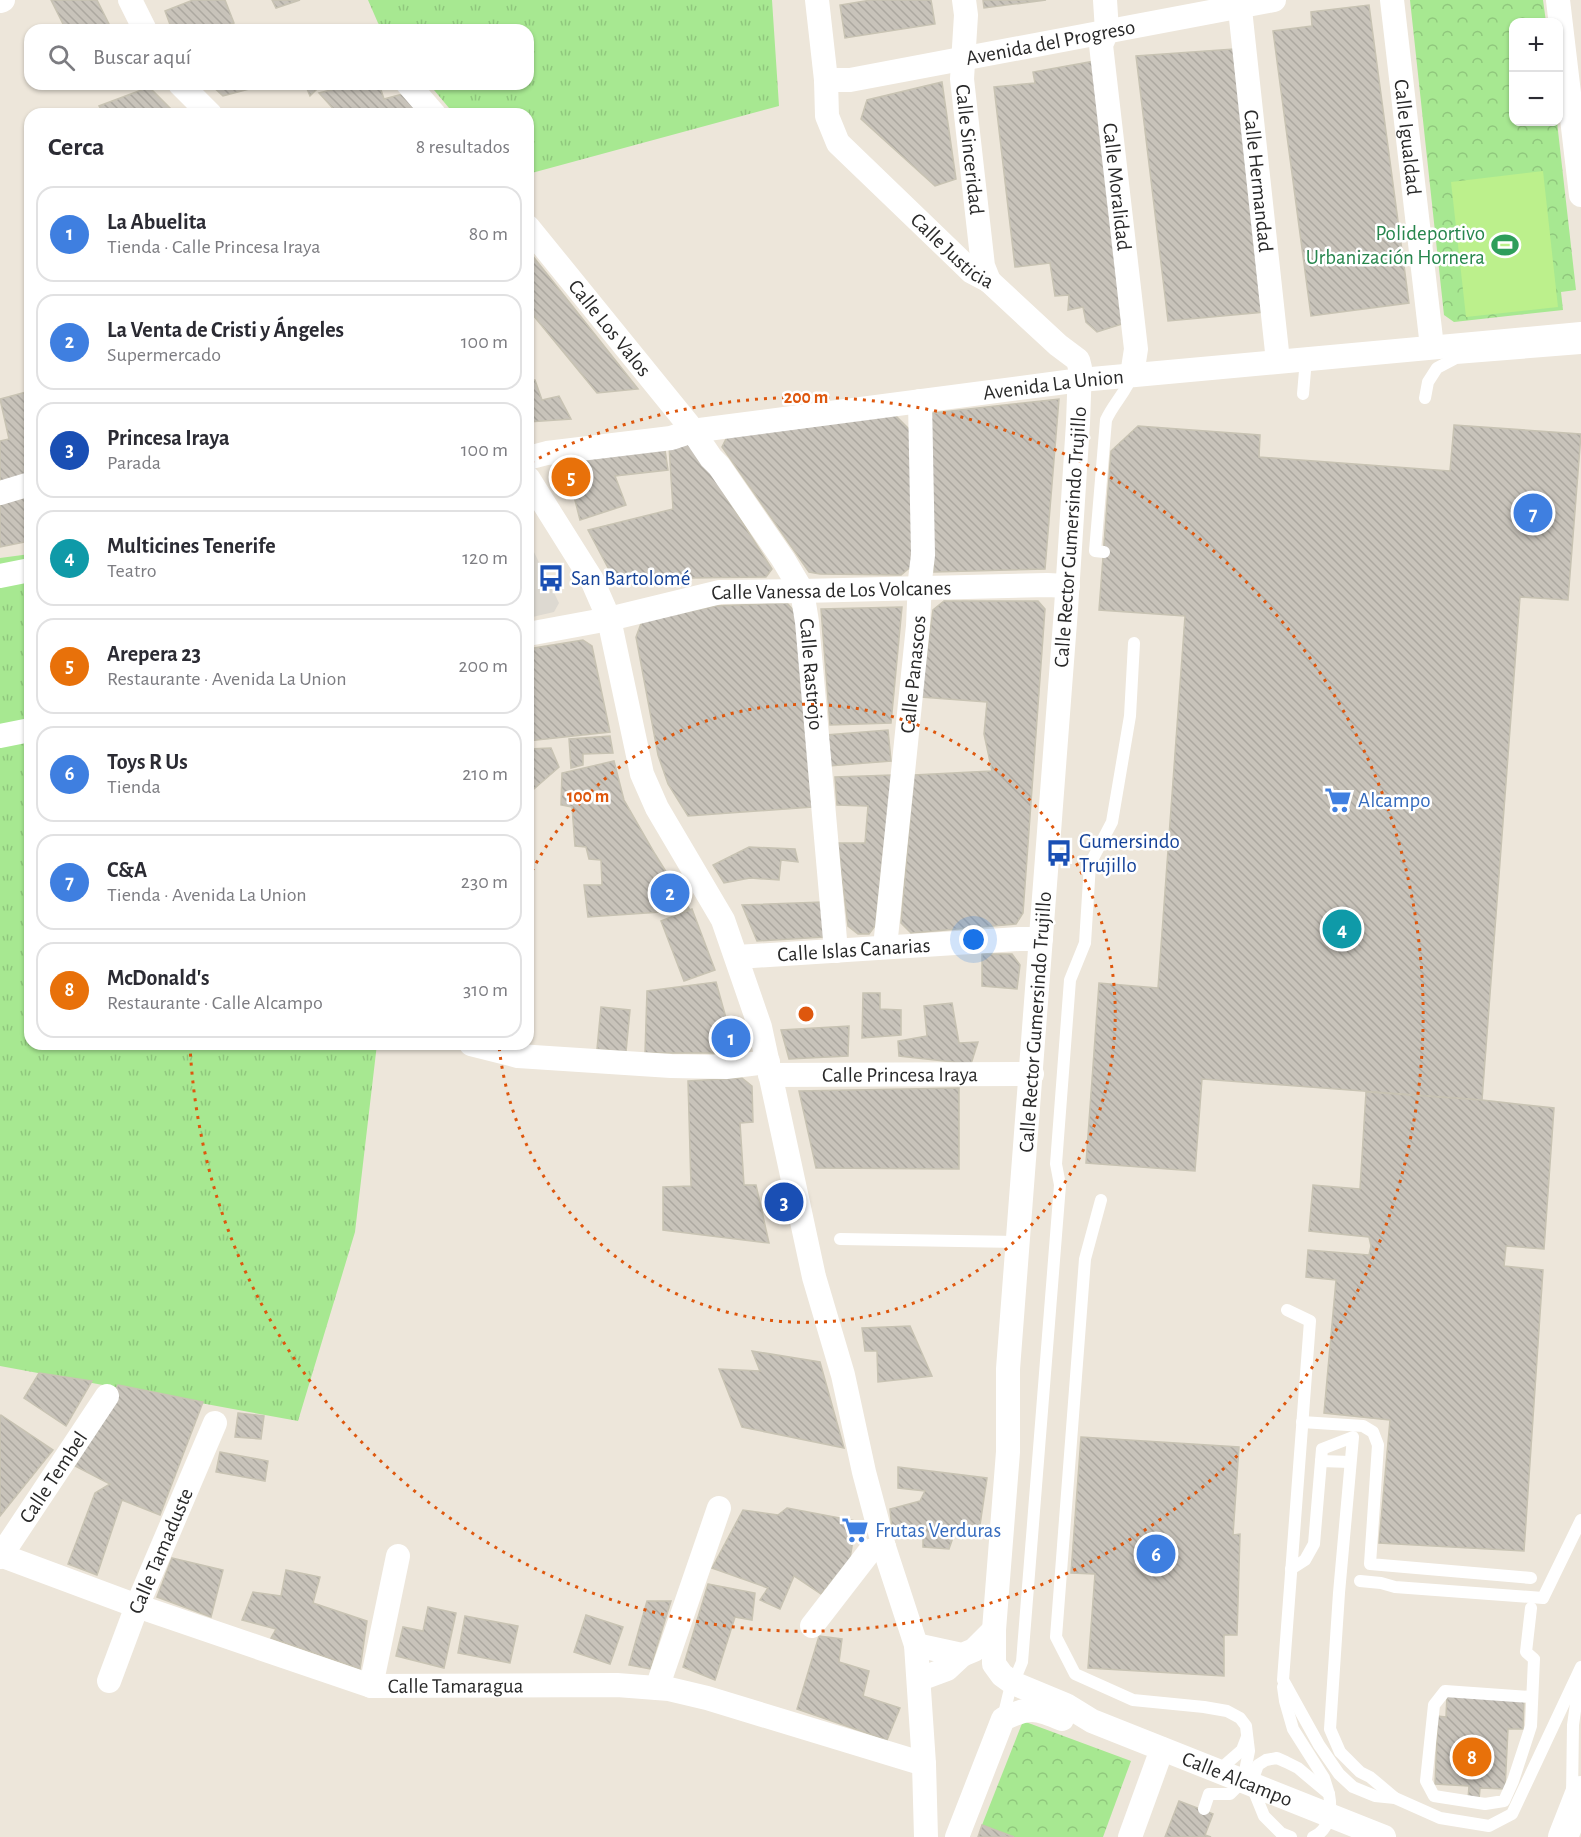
<!DOCTYPE html>
<html lang="es">
<head>
<meta charset="utf-8">
<style>
  :root { --surface:#fff; --page:#f2f2f3; --text:#2b2b33; --muted:#7c7c81; --line:#e1e1e2; --accent:#2563eb }
  body { margin:0; font-family:"Alegreya Sans",sans-serif; background:var(--page); color:var(--text) }
  .controls { position:absolute; right:18px; top:18px; display:grid; overflow:hidden; border-radius:12px; box-shadow:0 2px 4px #0004 }
  .controls button { width:54px; height:54px; display:grid; place-items:center; padding:0; border:0; border-bottom:2px solid var(--line); background:var(--surface); color:var(--text); font:30px sans-serif }
  .you { position:absolute; left:974px; top:940px; width:21px; height:21px; margin:-15px; border:4px solid #fff; border-radius:50%; background:#1a73e8; box-shadow:0 0 0 9px #1a73e833 }
  .badge { display:grid; place-items:center; width:39px; height:39px; border-radius:50%; background:var(--accent); color:#fff; font-size:20px; font-weight:700 }
  .pin { position:absolute; translate:-50% -50%; border:3px solid #fff; box-shadow:0 2px 6px #0006 }
  .list { margin:0; padding:0; list-style:none }
  h2 { display:flex; justify-content:space-between; align-items:center; height:78px; margin:0; padding:0 24px; font-size:26px }
  h2 small { font-size:20px; font-weight:400; color:var(--muted) }
  .list li { display:grid; grid-template-columns:39px 1fr auto; gap:18px; align-items:center; box-sizing:border-box; height:96px; margin:0 12px 12px; padding:0 12px; border:2px solid var(--line); border-radius:18px }
  .list b { display:block; font-size:22px; white-space:nowrap }
  .list p { margin:0; font-size:20px; white-space:nowrap; color:var(--muted) }
  .list em { font-size:20px; font-style:normal; color:var(--muted) }
  .icon { flex:none; width:33px; height:33px; fill:none; stroke:currentColor; stroke-width:2; stroke-linecap:round; stroke-linejoin:round }
  .map { position:relative; flex:none; width:1581px; height:1837px; overflow:hidden }
  .search { position:absolute; background:var(--surface); box-shadow:0 2px 4px #0004; left:24px; top:24px; width:510px; height:66px; display:flex; align-items:center; gap:15px; box-sizing:border-box; padding:0 21px; border-radius:18px; color:var(--muted); font-size:22px }
  .panel { position:absolute; background:var(--surface); box-shadow:0 2px 4px #0004; left:24px; top:108px; width:510px; height:942px; border-radius:18px }
  .map>svg:first-child { display:block }
  .grass { fill:url(#grass-tufts) }
  .park { fill:url(#park-crowns) }
  .pitch { fill:#bcf08c }
  .plaza { fill:#ddd9d1 }
  .building { fill:url(#building-back-hatch); stroke:#c8c3b3; stroke-width:1.5 }
  .lines { fill:none; stroke-linecap:round; stroke-linejoin:round }
  .service { stroke:#fff; stroke-width:12 }
  .minor { stroke:#fff; stroke-width:24 }
  .tertiary { stroke:#fff; stroke-width:30 }
  .ring { fill:none; stroke:#de570d; stroke-width:3; stroke-dasharray:3 6 }
  .labels { text-anchor:middle; stroke-width:5; stroke-linejoin:round; paint-order:stroke }
  .street-label { font-size:21px; fill:#292929; stroke:#fff }
  .leisure-label { font-size:21px; fill:#27864d; stroke:#fff; text-anchor:end }
  .transit-label { font-size:21px; fill:#164399; stroke:#fff; text-anchor:start }
  .shop-label { font-size:21px; fill:#366cbe; stroke:#fff; text-anchor:start }
  .centre { fill:#de570d; stroke:#fff; stroke-width:3 }
  .ring-label { font-size:18px; text-anchor:middle; font-weight:bold; fill:#de570d; stroke:#fff; stroke-width:5; stroke-linejoin:round; paint-order:stroke }
</style>
</head>
<body>
<div class="map">
<svg width="1581" height="1837" viewBox="0 0 1581 1837">
  <defs>
    <pattern id="grass-tufts" width="24" height="20" patternUnits="userSpaceOnUse" patternTransform="scale(1.5)"><rect width="24" height="20" fill="#a7e891"/><path d="M3 7l-1-3M5 7V3M7 7l1-3M15 17l-1-3M17 17v-4M19 17l1-3" fill="none" stroke="#90c77d"/></pattern>
    <pattern id="park-crowns" width="20" height="18" patternUnits="userSpaceOnUse" patternTransform="scale(1.5)"><rect width="20" height="18" fill="#a7e891"/><path d="M2 6a3 3 0 1 1 6 0M12 15a3 3 0 1 1 6 0" fill="none" stroke="#90c77d"/></pattern>
    <pattern id="building-back-hatch" width="6" height="6" patternUnits="userSpaceOnUse" patternTransform="scale(1.5)"><rect width="6" height="6" fill="#c8c3ba"/><path d="M-1 5l2 2M0 0l6 6M5-1l2 2" fill="none" stroke="#aca8a0"/></pattern>
  </defs>
  <rect width="100%" height="100%" fill="#ede6da"/>
  <g class="grass">
    <polygon points="368,0 772,0 779,106 528,174 528,114 454,114 429,84 528,84 528,30 384,30 378,23"/>
    <polygon points="30,554 30,1044 377,1044 355,1232 298,1421 0,1366 0,558"/>
  </g>
  <g class="park">
    <polygon points="1410,0 1543,0 1546,22 1514,22 1514,122 1557,122 1576,290 1561,292 1563,310 1454,322 1444,315"/>
    <polygon points="1023,1721 1131,1761 1103,1837 1014,1837 982,1825"/>
  </g>
  <polygon class="pitch" points="1543,171 1558,307 1466,317 1451,182"/>
  <polygon class="plaza" points="528,540 559,603 554,612 528,618"/>
  <g class="building">
    <polygon points="51,0 97,0 112,30 66,30"/>
    <polygon points="193,0 225,0 234,23 215,30 172,30 165,11"/>
    <polygon points="272,0 300,0 276,8"/>
    <polygon points="871,0 931,0 935,24 845,38 840,5"/>
    <polygon points="983,0 1046,0 984,8"/>
    <polygon points="1369,5 1409,303 1311,316 1273,31 1312,26 1311,12"/>
    <polygon points="1234,49 1265,312 1168,321 1136,56"/>
    <polygon points="1095,61 1122,324 1097,332 1086,322 1083,307 1068,310 1069,295 1055,296 1050,263 1015,267 994,87 1035,83 1033,72"/>
    <polygon points="942,82 956,179 935,186 861,119 867,100"/>
    <polygon points="210,84 264,84 264,85 223,96"/>
    <polygon points="305,84 325,84 321,85 310,96"/>
    <polygon points="355,84 379,84 384,99 406,93 422,114 338,114 319,93"/>
    <polygon points="149,87 176,114 104,114 99,106"/>
    <polygon points="528,250 638,389 597,393 528,309"/>
    <polygon points="528,380 535,380 542,400 559,396 571,419 528,422"/>
    <polygon points="30,391 30,475 0,484 0,441 9,439 0,399"/>
    <polygon points="1059,399 1045,569 934,572 926,421 933,413"/>
    <polygon points="895,415 910,430 913,565 901,575 820,574 809,572 722,447 728,435"/>
    <polygon points="1454,425 1581,434 1568,600 1520,597 1482,1100 1202,1079 1195,1171 1086,1163 1099,983 1158,988 1185,616 1099,610 1111,451 1138,426 1260,435 1259,457 1450,471"/>
    <polygon points="692,443 772,569 766,577 614,579 588,530 673,509 669,446"/>
    <polygon points="665,450 668,470 615,476 626,505 580,520 565,461"/>
    <polygon points="30,496 30,541 0,547 0,504"/>
    <polygon points="944,601 1038,601 1045,609 1023,913 1016,924 911,933 901,923 914,775 992,771 984,734 987,702 921,697 933,610"/>
    <polygon points="787,603 796,613 812,807 688,816 668,784 658,755 636,637 642,621 716,606"/>
    <polygon points="902,607 891,723 830,725 821,609"/>
    <polygon points="583,640 592,646 610,732 528,741 528,649"/>
    <polygon points="888,730 891,761 829,766 826,735"/>
    <polygon points="610,736 613,753 583,754 583,765 571,768 569,739"/>
    <polygon points="551,748 559,767 528,794 528,749"/>
    <polygon points="614,761 624,800 655,854 690,910 588,917 584,885 602,885 601,860 589,859 586,847 575,846 572,807 561,805 562,773"/>
    <polygon points="892,775 875,926 869,934 858,934 848,926 838,843 865,843 868,806 837,805 835,777"/>
    <polygon points="749,847 795,849 798,862 781,860 779,880 750,878 724,883 713,865"/>
    <polygon points="823,902 824,937 757,941 742,905"/>
    <polygon points="692,909 715,970 684,981 661,921"/>
    <polygon points="982,954 1012,954 1020,965 1017,989 982,986"/>
    <polygon points="716,982 726,1018 733,1053 645,1053 647,991"/>
    <polygon points="863,993 880,993 880,1009 901,1010 901,1035 862,1038"/>
    <polygon points="952,1003 959,1043 978,1042 971,1064 899,1056 898,1041 927,1036 924,1006"/>
    <polygon points="601,1007 630,1010 626,1052 597,1049"/>
    <polygon points="849,1026 848,1056 789,1059 781,1030"/>
    <polygon points="742,1078 752,1086 753,1122 740,1123 744,1185 756,1185 769,1243 663,1230 663,1187 691,1186 688,1081"/>
    <polygon points="959,1088 959,1169 816,1168 799,1091"/>
    <polygon points="1366,1092 1482,1100 1554,1108 1544,1249 1506,1246 1504,1266 1543,1270 1524,1551 1379,1543 1390,1420 1324,1413 1336,1280 1306,1277 1308,1250 1369,1255 1371,1246 1369,1237 1309,1231 1313,1185 1360,1189"/>
    <polygon points="910,1326 932,1376 878,1382 877,1351 865,1351 862,1328"/>
    <polygon points="752,1351 820,1362 844,1448 742,1427 719,1369 760,1371"/>
    <polygon points="39,1373 92,1381 66,1426 24,1398"/>
    <polygon points="118,1385 203,1402 160,1515 122,1500 97,1575 68,1564 95,1493 110,1484 75,1466"/>
    <polygon points="238,1413 264,1416 261,1439 235,1437"/>
    <polygon points="1,1415 53,1450 0,1516 0,1417"/>
    <polygon points="1081,1437 1239,1447 1233,1535 1240,1534 1237,1635 1224,1635 1224,1676 1088,1668 1095,1574 1071,1573"/>
    <polygon points="220,1452 268,1461 265,1481 216,1472"/>
    <polygon points="898,1467 987,1478 980,1525 957,1526 949,1549 923,1547 923,1530 892,1529 890,1509 920,1501 925,1491 898,1488"/>
    <polygon points="787,1508 856,1521 850,1559 821,1594 794,1576 780,1609 760,1600 768,1588 712,1568 743,1510 778,1515"/>
    <polygon points="172,1558 223,1570 211,1617 157,1597"/>
    <polygon points="286,1570 320,1577 313,1603 367,1621 360,1669 271,1638 276,1629 242,1620 253,1592 281,1596"/>
    <polygon points="708,1584 755,1593 752,1620 735,1617 715,1680 683,1667"/>
    <polygon points="647,1601 671,1601 650,1669 629,1665"/>
    <polygon points="428,1607 456,1613 444,1668 396,1656 403,1627 423,1631"/>
    <polygon points="586,1615 623,1627 610,1664 574,1652"/>
    <polygon points="465,1616 518,1626 510,1663 458,1653"/>
    <polygon points="819,1636 842,1639 839,1662 869,1671 863,1696 900,1708 887,1740 797,1709"/>
    <polygon points="1447,1695 1524,1701 1523,1729 1508,1729 1505,1789 1480,1788 1479,1800 1468,1799 1469,1786 1435,1784 1438,1716 1446,1717"/>
    <polygon points="1179,1801 1213,1814 1205,1835 1211,1837 1165,1837"/>
    <polygon points="982,1825 1014,1837 978,1837"/>
  </g>
  <g class="lines">
    <g class="service">
      <polyline points="1303,394 1306,359"/>
      <polyline points="1425,398 1428,382 1437,368 1456,358 1581,348"/>
      <path d="M1104 552 1095 551 1106 420C1113 404 1127 391 1132 375"/>
      <polyline points="1101,1200 1085,1259 1056,1637 1075,1674 1133,1700 1204,1707 1227,1711 1240,1718 1246,1726 1249,1751 1243,1781 1230,1794 1209,1794 1204,1809"/>
      <polyline points="840,1239 1019,1242"/>
      <polyline points="1287,1310 1310,1321 1283,1680 1319,1745 1339,1774 1353,1787 1375,1796 1395,1798 1440,1818 1489,1826 1512,1814 1581,1667"/>
      <polyline points="1302,1422 1363,1426 1373,1432 1378,1445 1370,1564 1531,1578"/>
      <polyline points="1321,1461 1322,1449 1353,1437 1339,1593 1330,1729 1340,1752 1360,1772 1370,1777 1395,1798"/>
      <polyline points="1291,1569 1305,1560 1314,1544 1321,1461 1350,1462"/>
      <polyline points="1360,1581 1381,1583 1395,1587 1543,1598 1581,1520"/>
      <polyline points="1531,1608 1526,1652 1534,1659 1531,1726 1513,1781 1504,1801 1485,1804 1434,1796 1426,1781 1434,1705 1445,1691 1531,1697"/>
      <polyline points="1283,1687 1285,1701 1293,1729 1324,1778 1329,1794"/>
      <polyline points="1003,1718 1009,1693 1022,1662 1060,1185 1056,1164 1070,980 1085,943 1090,864 1112,822 1130,716 1134,643"/>
      <polyline points="1218,1771 1242,1750 1247,1737"/>
      <polyline points="1572,1796 1573,1725 1579,1682"/>
      <path d="M1291 1837 1281 1833 1264 1816 1251 1784 1258 1765 1266 1760 1277 1758 1286 1762 1298 1768 1329 1794C1332 1810 1330 1830 1313 1837"/>
    </g>
    <g class="minor">
      <polyline points="130,0 145,30"/>
      <path id="s1" d="M817 0 826 80 827 116 838 143 972 272 989 281 1058 345 1078 360 1080 368 1078 423 1066 609 1008 1369V1452L994 1630V1664L1002 1675 1013 1683 1066 1705 1092 1721 1384 1837"/>
      <path id="s2" d="M964 0 966 15 962 79 983 266 989 281"/>
      <path id="s3" d="M1105 0 1107 31 1101 45 1136 349 1132 375"/>
      <path id="s4" d="M1239 0 1278 361"/>
      <path id="s5" d="M1392 0 1432 347"/>
      <polyline points="1558,0 1581,195"/>
      <polyline points="0,1 3,0"/>
      <path id="s6" d="M826 80H850L1274 0"/>
      <polyline points="180,84 210,114"/>
      <polyline points="408,84 434,114"/>
      <path id="s7" d="M528 227 688 424 711 458 719 466 783 559 802 591 807 622 836 951"/>
      <path id="s8" d="M528 458 547 453 671 438 692 431 1081 380 1581 334"/>
      <polyline points="528,478 592,580 609,619 642,774 657,808 723,920 760,1027 814,1277 843,1375 864,1472 884,1547 916,1645 924,1764 926,1837"/>
      <polyline points="0,493 30,484"/>
      <polyline points="0,576 30,570"/>
      <path id="s9" d="M528 634 609 619 720 592 802 591 1047 585 1068 586"/>
      <polyline points="0,736 30,730"/>
      <path id="s10" d="M885 947 918 626 920 580 923 555 920 401"/>
      <path id="s11" d="M737 957 1019 939H1041"/>
      <polyline points="471,1044 518,1056 671,1066 726,1067 768,1062"/>
      <path id="s12" d="M770 1075 1032 1074"/>
      <path id="s13" d="M0 1555 137 1606 371 1686 617 1685 669 1689 707 1698 924 1764"/>
      <path id="s14" d="M0 1557 107 1396"/>
      <polyline points="812,1626 870,1551 884,1547"/>
      <polyline points="916,1645 962,1655 974,1650 994,1630"/>
      <polyline points="920,1679 947,1669 962,1655"/>
      <path id="s15" d="M109 1681 137 1606 215 1423"/>
      <polyline points="371,1686 398,1556"/>
      <polyline points="657,1688 719,1508"/>
      <path d="M957 1837 1003 1719C1030 1706 1036 1708 1062 1719"/>
      <polyline points="1130,1837 1162,1749"/>
    </g>
    <polyline class="tertiary" points="1563,1837 1581,1791"/>
  </g>
  <g class="ring">
    <path d="M528 879A309 309 0 1 1 499 1046"/>
    <path d="M531 462A617 617 0 1 1 190 1046"/>
  </g>
  <defs>
    <symbol id="stadium-bare" viewBox="-9 -9 18 18"><path d="M0-5a6.5 5 0 1 0 0 10a6.5 5 0 1 0 0-10ZM-3.5-1.8h7v3.6h-7Z" fill="#2e9e5b" stroke="#fff" stroke-width="2.5" paint-order="stroke"/></symbol>
    <symbol id="bus-bare" viewBox="-9 -9 18 18"><path d="M-5-6H5V4H4V6H2V4H-2V6H-4V4H-5ZM-3.5-4V0h7V-4ZM-3.5 1.2v1.5H-2V1.2ZM2 1.2v1.5H3.5V1.2Z" fill="#1a4fb4" stroke="#fff" stroke-width="2.5" paint-order="stroke"/></symbol>
    <symbol id="supermarket-bare" viewBox="-9 -9 18 18"><path d="M-6-5.5h2.5l.6 2H6L4.5 2H-2.5L-4.4-4H-6ZM-1.5 3.2a1.3 1.3 0 1 0 .1 0ZM3 3.2a1.3 1.3 0 1 0 .1 0Z" fill="#3f7fe0" stroke="#fff" stroke-width="2.5" paint-order="stroke"/></symbol>
  </defs>
  <g fill-rule="evenodd">
    <use href="#stadium-bare" x="1486" y="226" width="38" height="38"/>
    <use href="#bus-bare" x="532" y="559" width="38" height="38"/>
    <use href="#supermarket-bare" x="1319" y="781" width="38" height="38"/>
    <use href="#bus-bare" x="1040" y="834" width="38" height="38"/>
    <use href="#supermarket-bare" x="836" y="1511" width="38" height="38"/>
  </g>
  <g class="labels">
    <g class="street-label">
      <text dy="7" stroke="none"><textPath href="#s6" startOffset="228">Avenida del Progreso</textPath></text>
      <text dy="7" stroke="none"><textPath href="#s5" startOffset="138">Calle Igualdad</textPath></text>
      <text dy="7" stroke="none"><textPath href="#s2" startOffset="150">Calle Sinceridad</textPath></text>
      <text dy="7" stroke="none"><textPath href="#s4" startOffset="182">Calle Hermandad</textPath></text>
      <text dy="7" stroke="none"><textPath href="#s3" startOffset="189">Calle Moralidad</textPath></text>
      <text dy="7" stroke="none"><textPath href="#s1" startOffset="303">Calle Justicia</textPath></text>
      <text dy="7" stroke="none"><textPath href="#s7" startOffset="130">Calle Los Valos</textPath></text>
      <text dy="7" stroke="none"><textPath href="#s8" startOffset="531">Avenida La Union</textPath></text>
      <text transform="translate(1070 537) rotate(-86)" y="7">Calle Rector Gumersindo Trujillo</text>
      <text dy="7" stroke="none"><textPath href="#s9" startOffset="308">Calle Vanessa de Los Volcanes</textPath></text>
      <text dy="7" stroke="none"><textPath href="#s7" startOffset="540">Calle Rastrojo</textPath></text>
      <text dy="7" stroke="none"><textPath href="#s10" startOffset="274">Calle Panascos</textPath></text>
      <text dy="7" stroke="none"><textPath href="#s11" startOffset="117">Calle Islas Canarias</textPath></text>
      <text transform="translate(1035 1022) rotate(-86)" y="7">Calle Rector Gumersindo Trujillo</text>
      <text dy="7" stroke="none"><textPath href="#s12" startOffset="130">Calle Princesa Iraya</textPath></text>
      <text dy="7" stroke="none"><textPath href="#s14" startOffset="96">Calle Tembel</textPath></text>
      <text dy="7" stroke="none"><textPath href="#s15" startOffset="140">Calle Tamaduste</textPath></text>
      <text dy="7" stroke="none"><textPath href="#s13" startOffset="478">Calle Tamaragua</textPath></text>
      <text dy="7" stroke="none"><textPath href="#s1" startOffset="2049">Calle Alcampo</textPath></text>
    </g>
    <g class="leisure-label">
      <text x="1485" y="240">Polideportivo<tspan x="1485" dy="24">Urbanización Hornera</tspan></text>
    </g>
    <g class="transit-label">
      <text x="571" y="585">San Bartolomé</text>
      <text x="1079" y="848">Gumersindo<tspan x="1079" dy="24">Trujillo</tspan></text>
    </g>
    <g class="shop-label">
      <text x="1358" y="807">Alcampo</text>
      <text x="875" y="1537">Frutas Verduras</text>
    </g>
  </g>
  <circle cx="806" cy="1014" r="9" class="centre"/>
  <g class="ring-label">
    <text x="806" y="403">200 m</text>
    <text x="588" y="802">100 m</text>
  </g>
</svg>
<div class="controls">
<button>+</button>
<button>−</button>
</div>
<div class="you"></div>
<div class="pin badge" style="left:731px;top:1038px;background:#3f7fe0">1</div>
<div class="pin badge" style="left:670px;top:893px;background:#3f7fe0">2</div>
<div class="pin badge" style="left:784px;top:1202px;background:#1a4fb4">3</div>
<div class="pin badge" style="left:1342px;top:929px;background:#0f9aa8">4</div>
<div class="pin badge" style="left:571px;top:477px;background:#e8710a">5</div>
<div class="pin badge" style="left:1156px;top:1554px;background:#3f7fe0">6</div>
<div class="pin badge" style="left:1533px;top:513px;background:#3f7fe0">7</div>
<div class="pin badge" style="left:1472px;top:1757px;background:#e8710a">8</div>
<div class="search"><svg class="icon" aria-label="search" viewBox="0 0 24 24"><circle cx="10" cy="10" r="6"/><path d="M15 15l6 6"/></svg>Buscar aquí</div>
<section class="panel">
<h2>Cerca<small>8 resultados</small></h2>
<ul class="list">
<li><span class="badge" style="background:#3f7fe0">1</span><div><b>La Abuelita</b><p>Tienda · Calle Princesa Iraya</p></div><em>80 m</em></li>
<li><span class="badge" style="background:#3f7fe0">2</span><div><b>La Venta de Cristi y Ángeles</b><p>Supermercado</p></div><em>100 m</em></li>
<li><span class="badge" style="background:#1a4fb4">3</span><div><b>Princesa Iraya</b><p>Parada</p></div><em>100 m</em></li>
<li><span class="badge" style="background:#0f9aa8">4</span><div><b>Multicines Tenerife</b><p>Teatro</p></div><em>120 m</em></li>
<li><span class="badge" style="background:#e8710a">5</span><div><b>Arepera 23</b><p>Restaurante · Avenida La Union</p></div><em>200 m</em></li>
<li><span class="badge" style="background:#3f7fe0">6</span><div><b>Toys R Us</b><p>Tienda</p></div><em>210 m</em></li>
<li><span class="badge" style="background:#3f7fe0">7</span><div><b>C&amp;A</b><p>Tienda · Avenida La Union</p></div><em>230 m</em></li>
<li><span class="badge" style="background:#e8710a">8</span><div><b>McDonald's</b><p>Restaurante · Calle Alcampo</p></div><em>310 m</em></li>
</ul>
</section>
</div>
</body>
</html>
